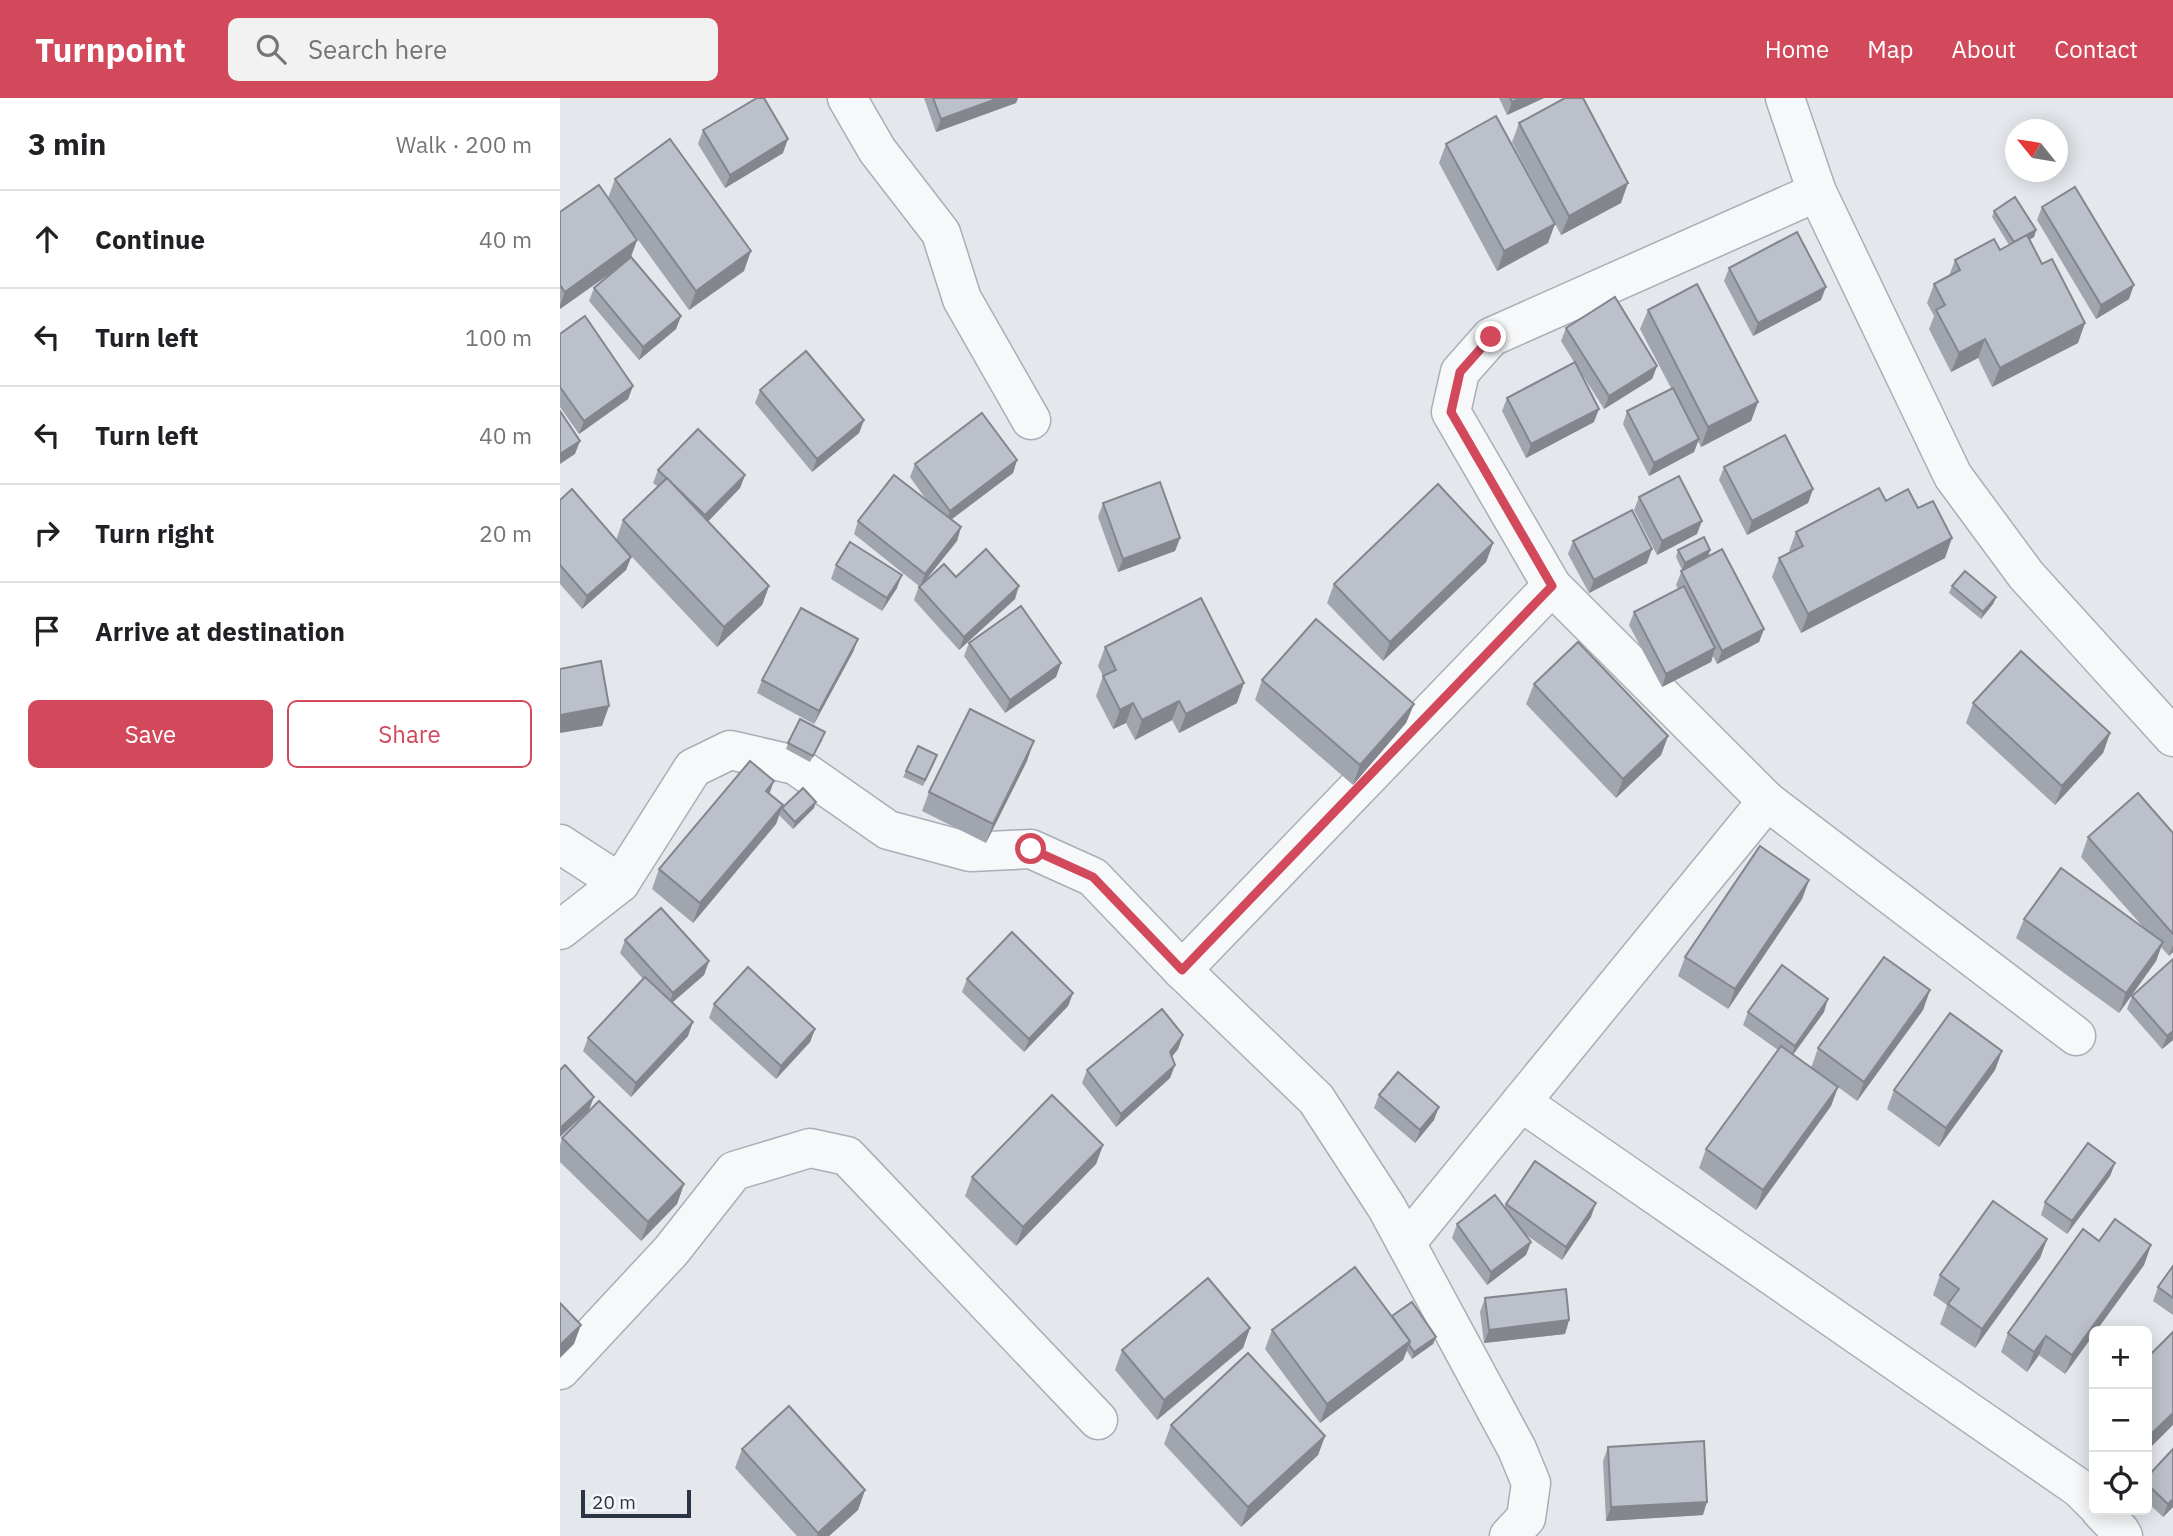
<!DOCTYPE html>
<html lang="en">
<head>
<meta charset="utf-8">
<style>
  :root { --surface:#fff; --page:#f2f2f2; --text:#202124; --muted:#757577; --line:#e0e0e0; --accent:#d1495b }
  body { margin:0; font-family:"IBM Plex Sans",sans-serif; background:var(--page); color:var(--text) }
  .controls { position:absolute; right:21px; bottom:21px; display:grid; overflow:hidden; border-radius:10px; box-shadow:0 4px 18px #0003 }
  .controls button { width:63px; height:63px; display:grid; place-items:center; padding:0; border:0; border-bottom:2px solid var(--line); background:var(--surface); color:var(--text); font:35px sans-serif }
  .compass { position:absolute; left:1445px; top:21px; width:63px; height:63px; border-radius:50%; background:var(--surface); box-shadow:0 4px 18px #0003; rotate:300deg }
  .scale { position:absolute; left:21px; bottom:18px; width:110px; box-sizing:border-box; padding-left:7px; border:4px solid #2b3445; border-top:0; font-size:19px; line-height:24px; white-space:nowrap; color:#2b3445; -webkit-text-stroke:5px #f4f6f9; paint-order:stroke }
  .stop { position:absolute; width:21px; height:21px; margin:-16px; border:5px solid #d1495b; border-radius:50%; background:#fff }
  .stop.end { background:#d1495b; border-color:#fff; box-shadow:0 2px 7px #0008 }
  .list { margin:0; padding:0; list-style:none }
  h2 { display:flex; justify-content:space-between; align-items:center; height:91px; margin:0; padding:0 28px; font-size:30px }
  h2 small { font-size:23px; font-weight:400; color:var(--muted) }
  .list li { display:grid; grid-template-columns:46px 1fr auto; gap:21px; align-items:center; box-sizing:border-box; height:98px; padding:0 28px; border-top:2px solid var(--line) }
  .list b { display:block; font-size:26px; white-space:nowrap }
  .list em { font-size:23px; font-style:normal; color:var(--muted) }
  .actions { display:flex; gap:14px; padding:21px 28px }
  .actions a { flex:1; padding:16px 0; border:2px solid var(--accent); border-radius:10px; text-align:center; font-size:24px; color:var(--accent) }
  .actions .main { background:var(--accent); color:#fff }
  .icon { flex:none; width:38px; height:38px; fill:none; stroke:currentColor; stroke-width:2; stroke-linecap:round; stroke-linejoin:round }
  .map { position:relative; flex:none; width:1613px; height:1438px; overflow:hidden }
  header { display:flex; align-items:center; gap:42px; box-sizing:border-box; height:98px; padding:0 35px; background:var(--accent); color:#fff }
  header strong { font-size:33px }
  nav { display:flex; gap:38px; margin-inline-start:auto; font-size:24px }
  .search { width:490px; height:63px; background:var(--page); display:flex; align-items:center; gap:18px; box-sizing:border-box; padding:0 24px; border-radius:10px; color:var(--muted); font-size:26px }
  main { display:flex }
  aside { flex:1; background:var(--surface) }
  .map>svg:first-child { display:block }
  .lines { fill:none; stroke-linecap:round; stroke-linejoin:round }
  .minor-casing { stroke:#a9aeb7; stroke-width:41 }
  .minor { stroke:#f7f8fa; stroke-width:38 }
  .wall { fill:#a1a5ae }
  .shaded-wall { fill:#83868d }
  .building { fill:#bbc0ca; stroke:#83868d; stroke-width:2 }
  .route { stroke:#d1495b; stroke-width:9 }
</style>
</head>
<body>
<header>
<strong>Turnpoint</strong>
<div class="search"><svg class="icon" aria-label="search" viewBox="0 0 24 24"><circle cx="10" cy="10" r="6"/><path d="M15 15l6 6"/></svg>Search here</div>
<nav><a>Home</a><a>Map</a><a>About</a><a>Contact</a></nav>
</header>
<main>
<aside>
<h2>3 min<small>Walk · 200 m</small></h2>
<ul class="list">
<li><svg class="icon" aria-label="ahead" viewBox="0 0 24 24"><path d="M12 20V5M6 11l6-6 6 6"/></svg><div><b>Continue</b></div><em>40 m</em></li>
<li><svg class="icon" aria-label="left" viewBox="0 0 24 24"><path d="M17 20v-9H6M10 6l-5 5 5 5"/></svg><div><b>Turn left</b></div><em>100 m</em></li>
<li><svg class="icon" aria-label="left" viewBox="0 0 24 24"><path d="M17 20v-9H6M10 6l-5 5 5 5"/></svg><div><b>Turn left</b></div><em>40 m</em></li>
<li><svg class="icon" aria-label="right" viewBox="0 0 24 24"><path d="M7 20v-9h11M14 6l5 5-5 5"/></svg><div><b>Turn right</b></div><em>20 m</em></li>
<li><svg class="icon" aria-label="arrive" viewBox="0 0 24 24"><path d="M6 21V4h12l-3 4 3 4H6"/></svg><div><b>Arrive at destination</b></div></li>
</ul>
<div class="actions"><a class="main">Save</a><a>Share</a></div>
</aside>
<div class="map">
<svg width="1613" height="1438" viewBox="0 0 1613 1438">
  <rect width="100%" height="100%" fill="#e4e7ec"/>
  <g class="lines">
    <defs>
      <g id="minor">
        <polyline points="287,0 317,52 381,135 402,201 471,322"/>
        <polyline points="1225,0 1257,94 1393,378 1466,477 1613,639"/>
        <polyline points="1257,94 931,239 900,274 891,314 992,488 1207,703 1516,938"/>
        <polyline points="0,746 60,785"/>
        <polyline points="0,832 60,785 133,670 170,652 235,667 328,732 410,754 471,751 533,779 622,872 756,1001 827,1110 957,1351 971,1385 966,1420 949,1438"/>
        <polyline points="622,872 992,488"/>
        <polyline points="961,1004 1519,1390 1534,1405"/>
        <polyline points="846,1145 1207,703"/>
        <polyline points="0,1272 111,1153 174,1073 250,1050 287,1058 538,1322"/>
        <polyline points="1540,1412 1560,1433 1563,1438"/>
      </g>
    </defs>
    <use href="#minor" class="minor-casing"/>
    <use href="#minor" class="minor"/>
  </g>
  <g class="wall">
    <polygon points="364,0 458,0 456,5 376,34"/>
    <polygon points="939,0 984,0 947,17"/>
    <polygon points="959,25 1061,105 1001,137 952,44"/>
    <polygon points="143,32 223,55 165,90 138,46"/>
    <polygon points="886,46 988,145 937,173 879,65"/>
    <polygon points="55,81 184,173 129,212 53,107 77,142 71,159 121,218 116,231 79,262 29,203 34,190 57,171 0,211 0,114 48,100"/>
    <polygon points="1482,109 1569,201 1536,221 1477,122"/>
    <polygon points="1434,113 1476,132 1474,139 1470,141 1518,245 1432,289 1418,260 1391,274 1369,231 1374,218 1367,205 1374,186 1389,178 1395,162 1440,152 1449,147 1432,119"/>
    <polygon points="1169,170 1261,202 1193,238 1164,183"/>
    <polygon points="1088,212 1198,304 1191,323 1141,349 1138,343 1134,354 1089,378 1063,326 1067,313 1111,290 1080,231"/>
    <polygon points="1006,230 1097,268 1092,281 1044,311 1015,265 1034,324 966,360 942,313 947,300 1014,264 1001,243"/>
    <polygon points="0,236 73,288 68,301 19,336 0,309"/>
    <polygon points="200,292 304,322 299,335 252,374 195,305"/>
    <polygon points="457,362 453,375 391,422 401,429 397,443 364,484 396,479 455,501 399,552 354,502 359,488 294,436 298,423 368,404 350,379 355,366"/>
    <polygon points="1164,369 1253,391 1248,405 1187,437 1159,382"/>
    <polygon points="98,372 185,377 180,390 148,423 209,488 202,507 157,549 56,442 63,422 98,389 93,385"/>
    <polygon points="1079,399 1137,436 1097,457 1074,412"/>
    <polygon points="0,402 71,459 66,472 22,511 0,486"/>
    <polygon points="1326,403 1385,460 1241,535 1212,479 1219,460 1230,454 1229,453 1236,434"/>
    <polygon points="543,405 620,440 615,453 558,474 538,419"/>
    <polygon points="1013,443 1087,465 1029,495 1008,456"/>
    <polygon points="933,445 926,464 823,563 767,505 774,486"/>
    <polygon points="1118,452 1150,452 1148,459 1204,531 1199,544 1157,566 1153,558 1151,564 1102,589 1069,527 1074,514 1118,491 1116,487 1122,472 1116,459"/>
    <polygon points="276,467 337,490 322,513 271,481"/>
    <polygon points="1392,488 1436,499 1433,506 1421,521 1389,495"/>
    <polygon points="298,541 293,554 254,626 197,595 202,582"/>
    <polygon points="409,545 501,565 496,579 445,615 404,558"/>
    <polygon points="545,549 677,605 619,635 612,622 575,642 566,625 553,631 536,598 543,578 538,568"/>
    <polygon points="702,582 854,606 846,625 793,687 695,602"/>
    <polygon points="974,586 1108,638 1101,657 1056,700 966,606"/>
    <polygon points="1413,605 1550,635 1543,655 1495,707 1406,625"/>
    <polygon points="263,641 250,664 226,651 228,645"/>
    <polygon points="467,663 426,745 362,713 369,694"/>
    <polygon points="375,664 363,688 343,679 346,673"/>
    <polygon points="210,696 222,710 254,710 233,731 219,717 216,726 133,825 92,791 99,771"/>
    <polygon points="1613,735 1613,854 1609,858 1601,849 1596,863 1559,915 1456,840 1464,821 1584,830 1521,759 1528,739"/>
    <polygon points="1249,782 1242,801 1168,911 1118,878 1125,859"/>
    <polygon points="65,842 149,863 144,877 112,905 128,938 71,999 23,953 28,940 83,881 60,855"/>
    <polygon points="407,881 513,895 508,908 464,954 402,894"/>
    <polygon points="1370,892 1363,912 1297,1003 1278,989 1271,1008 1196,1112 1139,1070 1146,1051 1218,952 1183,927 1188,914 1264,914 1233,956 1251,970 1258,950"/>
    <polygon points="1572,898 1613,942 1602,951 1567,911"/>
    <polygon points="154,906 255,931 250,944 216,981 149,920"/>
    <polygon points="623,937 618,951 611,959 615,967 610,980 556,1029 522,985 527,972"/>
    <polygon points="1442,953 1435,972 1379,1049 1327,1011 1334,992"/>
    <polygon points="819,997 874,1022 855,1045 814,1010"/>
    <polygon points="2,1040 124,1086 117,1106 81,1143 0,1064 0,1047"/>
    <polygon points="543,1047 536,1066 456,1148 405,1098 412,1079"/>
    <polygon points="1555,1065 1550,1078 1507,1136 1481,1117 1485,1104"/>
    <polygon points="946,1106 1031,1119 1002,1162 965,1136 971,1144 966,1157 927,1187 892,1140 897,1126 944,1109"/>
    <polygon points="1487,1141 1480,1160 1415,1250 1380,1226 1387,1207 1373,1197 1380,1177"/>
    <polygon points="1539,1143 1591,1147 1584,1167 1505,1276 1479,1257 1467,1274 1441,1254 1448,1235"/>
    <polygon points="1613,1168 1613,1217 1593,1203 1598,1189"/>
    <polygon points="925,1200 1009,1222 1005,1236 924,1245 920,1214"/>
    <polygon points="832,1218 876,1239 873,1246 852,1261 847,1253 843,1262 760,1325 705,1251 712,1232"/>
    <polygon points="690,1230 683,1250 597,1322 555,1272 562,1252"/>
    <polygon points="611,1327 765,1338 758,1357 681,1429 604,1346"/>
    <polygon points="1048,1349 1143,1417 1046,1423 1043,1363"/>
    <polygon points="182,1351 305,1392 298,1412 269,1438 237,1438 175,1370"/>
    <polygon points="1587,1379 1613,1409 1603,1419 1587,1404"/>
  </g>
  <g class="shaded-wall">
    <polygon points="439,0 458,0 456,5 376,34 381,21"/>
    <polygon points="961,0 984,0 947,17 952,4"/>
    <polygon points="228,41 223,55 165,90 170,77"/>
    <polygon points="1068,85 1061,105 1001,137 1009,118"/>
    <polygon points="995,126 988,145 937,173 944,153"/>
    <polygon points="1476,132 1474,139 1453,152 1455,146"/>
    <polygon points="77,142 70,161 0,211 0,207 5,194"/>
    <polygon points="191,153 184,173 129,212 136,193"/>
    <polygon points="1574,187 1569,201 1536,221 1541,207"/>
    <polygon points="1266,189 1261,202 1193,238 1198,225"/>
    <polygon points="121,218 116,231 79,262 83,249"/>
    <polygon points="1525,225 1518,245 1432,289 1440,270"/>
    <polygon points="1425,241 1418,260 1391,274 1399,255"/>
    <polygon points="1097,268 1092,281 1044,311 1049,298"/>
    <polygon points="73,288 68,301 19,336 24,323"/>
    <polygon points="1198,304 1191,323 1141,349 1148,329"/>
    <polygon points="1039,311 1034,324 966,360 971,346"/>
    <polygon points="304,322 299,335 252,374 257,361"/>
    <polygon points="1139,341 1134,354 1089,378 1094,365"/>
    <polygon points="20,343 15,356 0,366 0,356"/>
    <polygon points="457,362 453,375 385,426 390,413"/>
    <polygon points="185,377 180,390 141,431 145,417"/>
    <polygon points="1253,391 1248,405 1187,437 1192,423"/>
    <polygon points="1142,423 1137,436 1097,457 1102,443"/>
    <polygon points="401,429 397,443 360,489 365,476"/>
    <polygon points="620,440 615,453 558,474 563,461"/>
    <polygon points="1392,440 1385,460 1241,535 1248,516"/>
    <polygon points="933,445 926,464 823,563 830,544"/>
    <polygon points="1092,451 1087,465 1029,495 1034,482"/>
    <polygon points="1150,452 1148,459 1122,472 1125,465"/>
    <polygon points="71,459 66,472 22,511 27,498"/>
    <polygon points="342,477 337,490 322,513 327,500"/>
    <polygon points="209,488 202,507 157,549 164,529"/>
    <polygon points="459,488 455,501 399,552 404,539"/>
    <polygon points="1436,499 1433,506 1421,521 1423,514"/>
    <polygon points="1204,531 1199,544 1157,566 1162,553"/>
    <polygon points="298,541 293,554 254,626 259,613"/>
    <polygon points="1155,550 1151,564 1102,589 1106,576"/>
    <polygon points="501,565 496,579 445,615 450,602"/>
    <polygon points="684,585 677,605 619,635 626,616"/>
    <polygon points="619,603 612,622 575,642 582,622"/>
    <polygon points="573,605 566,625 553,631 560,612"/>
    <polygon points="854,606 846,625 793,687 800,667"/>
    <polygon points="49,608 42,628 0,635 0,617"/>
    <polygon points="1550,635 1543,655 1495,707 1502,688"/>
    <polygon points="1108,638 1101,657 1056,700 1063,681"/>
    <polygon points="474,643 467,663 426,745 433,726"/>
    <polygon points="214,683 207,702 206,693"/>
    <polygon points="256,704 254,710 233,731 235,724"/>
    <polygon points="223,707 216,726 133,825 140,805"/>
    <polygon points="1249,782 1242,801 1168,911 1175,891"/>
    <polygon points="1603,844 1596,863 1559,915 1566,895"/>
    <polygon points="1613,847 1613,854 1609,858"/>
    <polygon points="149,863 144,877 108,908 113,895"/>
    <polygon points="1370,892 1363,912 1297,1003 1304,984"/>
    <polygon points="513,895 508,908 464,954 469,941"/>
    <polygon points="1268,901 1264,914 1230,961 1235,948"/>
    <polygon points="133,924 128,938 71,999 76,985"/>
    <polygon points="255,931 250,944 216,981 221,968"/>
    <polygon points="1613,933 1613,942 1602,951 1607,938"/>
    <polygon points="623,937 618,951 605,968 610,954"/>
    <polygon points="1442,953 1435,972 1379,1049 1386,1030"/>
    <polygon points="615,967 610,980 556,1029 561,1016"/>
    <polygon points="1278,989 1271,1008 1196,1112 1203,1092"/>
    <polygon points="34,999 29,1012 0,1039 0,1030"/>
    <polygon points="879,1009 874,1022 855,1045 860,1032"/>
    <polygon points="543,1047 536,1066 456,1148 463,1129"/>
    <polygon points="1555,1065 1550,1078 1507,1136 1512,1123"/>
    <polygon points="124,1086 117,1106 81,1143 88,1124"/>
    <polygon points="1036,1105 1031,1119 1002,1162 1006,1149"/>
    <polygon points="1487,1141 1480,1160 1415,1250 1422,1231"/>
    <polygon points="971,1144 966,1157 927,1187 931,1174"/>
    <polygon points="1591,1147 1584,1167 1536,1233 1534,1233 1534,1236 1505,1276 1512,1257"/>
    <polygon points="1009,1222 1005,1236 924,1245 929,1232"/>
    <polygon points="21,1227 14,1246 0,1260 0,1247"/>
    <polygon points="690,1230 683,1250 597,1322 604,1302"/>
    <polygon points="1486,1238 1479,1257 1467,1274 1474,1254"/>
    <polygon points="876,1239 873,1246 852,1261 854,1254"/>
    <polygon points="850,1243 843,1262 760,1325 767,1306"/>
    <polygon points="1613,1315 1613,1327 1587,1353 1587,1345 1589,1338"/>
    <polygon points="765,1338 758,1357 681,1429 688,1409"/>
    <polygon points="305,1392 298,1412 269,1438 257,1438 258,1435"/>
    <polygon points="1613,1401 1613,1409 1603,1419 1608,1406"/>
    <polygon points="1147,1404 1143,1417 1046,1423 1051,1409"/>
  </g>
  <g class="building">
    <polygon points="197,0 204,0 228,41 170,77 143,32"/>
    <polygon points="373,0 439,0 381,21"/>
    <polygon points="950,0 961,0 952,4"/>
    <polygon points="1005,0 1023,0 1068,85 1009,118 959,25"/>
    <polygon points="936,18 995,126 944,153 886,46"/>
    <polygon points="110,41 191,153 136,193 55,81"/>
    <polygon points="39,87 77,142 5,194 0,187 0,114"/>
    <polygon points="1515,89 1574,187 1541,207 1482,109"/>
    <polygon points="1455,99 1476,132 1454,144 1434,113"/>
    <polygon points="1237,134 1266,189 1198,225 1169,170"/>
    <polygon points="1467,137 1482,166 1492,161 1525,225 1440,270 1425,241 1399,255 1376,212 1385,207 1374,186 1400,172 1395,162 1434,141 1440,152"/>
    <polygon points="71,159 121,218 83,249 34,190"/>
    <polygon points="1137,186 1198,304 1148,329 1088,212"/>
    <polygon points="1055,199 1097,268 1049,298 1006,230"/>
    <polygon points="25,218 73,288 24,323 0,289 0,236"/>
    <polygon points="246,253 304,322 257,361 200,292"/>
    <polygon points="1015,264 1039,311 971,346 947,300"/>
    <polygon points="1113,290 1139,341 1094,365 1067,313"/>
    <polygon points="0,313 20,343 0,356"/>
    <polygon points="422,315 457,362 390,413 355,366"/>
    <polygon points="138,331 185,377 145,417 98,372"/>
    <polygon points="1225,337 1253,391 1192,423 1164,369"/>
    <polygon points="334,377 401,429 365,476 298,423"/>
    <polygon points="1119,378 1142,423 1102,443 1079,399"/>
    <polygon points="107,380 209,488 164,529 63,422"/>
    <polygon points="600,384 620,440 563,461 543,405"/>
    <polygon points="878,386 933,445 830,544 774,486"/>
    <polygon points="1319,390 1326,403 1348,391 1358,410 1373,403 1392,440 1248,516 1219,460 1243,448 1236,434"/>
    <polygon points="12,391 71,459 27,498 0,467 0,402"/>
    <polygon points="1072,412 1092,451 1034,482 1013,443"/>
    <polygon points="1144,439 1150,452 1125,465 1118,452"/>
    <polygon points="290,444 342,477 327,500 276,467"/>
    <polygon points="426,451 459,488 404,539 359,489 384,466 396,479"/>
    <polygon points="1162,451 1204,531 1162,553 1121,473"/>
    <polygon points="1405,473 1436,499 1423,514 1392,488"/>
    <polygon points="1124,488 1155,550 1106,576 1074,514"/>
    <polygon points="641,500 684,585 626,616 619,603 582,622 573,605 560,612 543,578 556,572 545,549"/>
    <polygon points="461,508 501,565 450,602 409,545"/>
    <polygon points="241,510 298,541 259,613 202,582"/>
    <polygon points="756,521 854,606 800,667 702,582"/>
    <polygon points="1018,544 1108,638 1063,681 974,586"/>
    <polygon points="1461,553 1550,635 1502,688 1413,605"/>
    <polygon points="41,563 49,608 0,617 0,571"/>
    <polygon points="410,611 474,643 433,726 369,694"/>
    <polygon points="240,621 265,634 253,658 228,645"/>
    <polygon points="358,648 377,657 365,682 346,673"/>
    <polygon points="190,663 214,683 206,693 223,707 140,805 99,771"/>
    <polygon points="243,690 256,704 235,724 222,710"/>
    <polygon points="1578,695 1613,735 1613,836 1528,739"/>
    <polygon points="1200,748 1249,782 1175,891 1125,859"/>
    <polygon points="1501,770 1603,844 1566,895 1464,821"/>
    <polygon points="101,810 149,863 113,895 65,842"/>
    <polygon points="452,834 513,895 469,941 407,881"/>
    <polygon points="1324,859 1370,892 1304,984 1258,950"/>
    <polygon points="1613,861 1613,933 1607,938 1572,898"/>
    <polygon points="1222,867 1268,901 1235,948 1188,914"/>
    <polygon points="188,869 255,931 221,968 154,906"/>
    <polygon points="85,879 133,924 76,985 28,940"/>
    <polygon points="602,911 623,937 610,954 615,967 561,1016 527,972"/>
    <polygon points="1390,915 1442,953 1386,1030 1334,992"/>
    <polygon points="1221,948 1278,989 1203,1092 1146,1051"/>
    <polygon points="5,967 34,999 0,1030 0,972"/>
    <polygon points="838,974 879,1009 860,1032 819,997"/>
    <polygon points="492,997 543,1047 463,1129 412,1079"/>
    <polygon points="39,1003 124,1086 88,1124 2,1040"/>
    <polygon points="1528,1045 1555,1065 1512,1123 1485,1104"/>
    <polygon points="975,1063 1036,1105 1006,1149 946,1106"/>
    <polygon points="935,1097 971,1144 931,1174 897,1126"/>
    <polygon points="1433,1103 1487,1141 1422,1231 1388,1206 1399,1191 1380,1177"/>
    <polygon points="1555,1121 1591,1147 1512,1257 1486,1238 1474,1254 1448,1235 1523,1131 1539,1143"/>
    <polygon points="1613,1168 1613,1200 1598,1189"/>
    <polygon points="795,1169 850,1243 767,1306 712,1232"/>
    <polygon points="648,1180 690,1230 604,1302 562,1252"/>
    <polygon points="1006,1191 1009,1222 929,1232 925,1200"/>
    <polygon points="852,1204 876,1239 854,1254 849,1247 850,1243 832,1218"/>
    <polygon points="0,1205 21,1227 0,1247"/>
    <polygon points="1613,1234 1613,1315 1589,1338 1587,1336 1587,1260"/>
    <polygon points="688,1255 765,1338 688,1409 611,1327"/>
    <polygon points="229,1308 305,1392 258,1435 182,1351"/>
    <polygon points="1144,1343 1147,1404 1051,1409 1048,1349"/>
    <polygon points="1613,1351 1613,1401 1608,1406 1587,1386 1587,1379"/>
  </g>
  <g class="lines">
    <polyline class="route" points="471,751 533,779 622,872 992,488 891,314 900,274 931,239"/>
  </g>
</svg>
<div class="controls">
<button>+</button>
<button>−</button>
<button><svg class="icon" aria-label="locate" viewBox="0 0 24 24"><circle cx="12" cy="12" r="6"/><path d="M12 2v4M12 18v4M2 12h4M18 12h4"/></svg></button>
</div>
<svg class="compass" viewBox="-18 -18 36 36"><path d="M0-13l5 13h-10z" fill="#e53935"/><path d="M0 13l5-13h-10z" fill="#757577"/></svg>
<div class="scale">20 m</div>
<div class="stop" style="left:471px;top:751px"></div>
<div class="stop end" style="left:931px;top:239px"></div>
</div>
</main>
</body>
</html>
